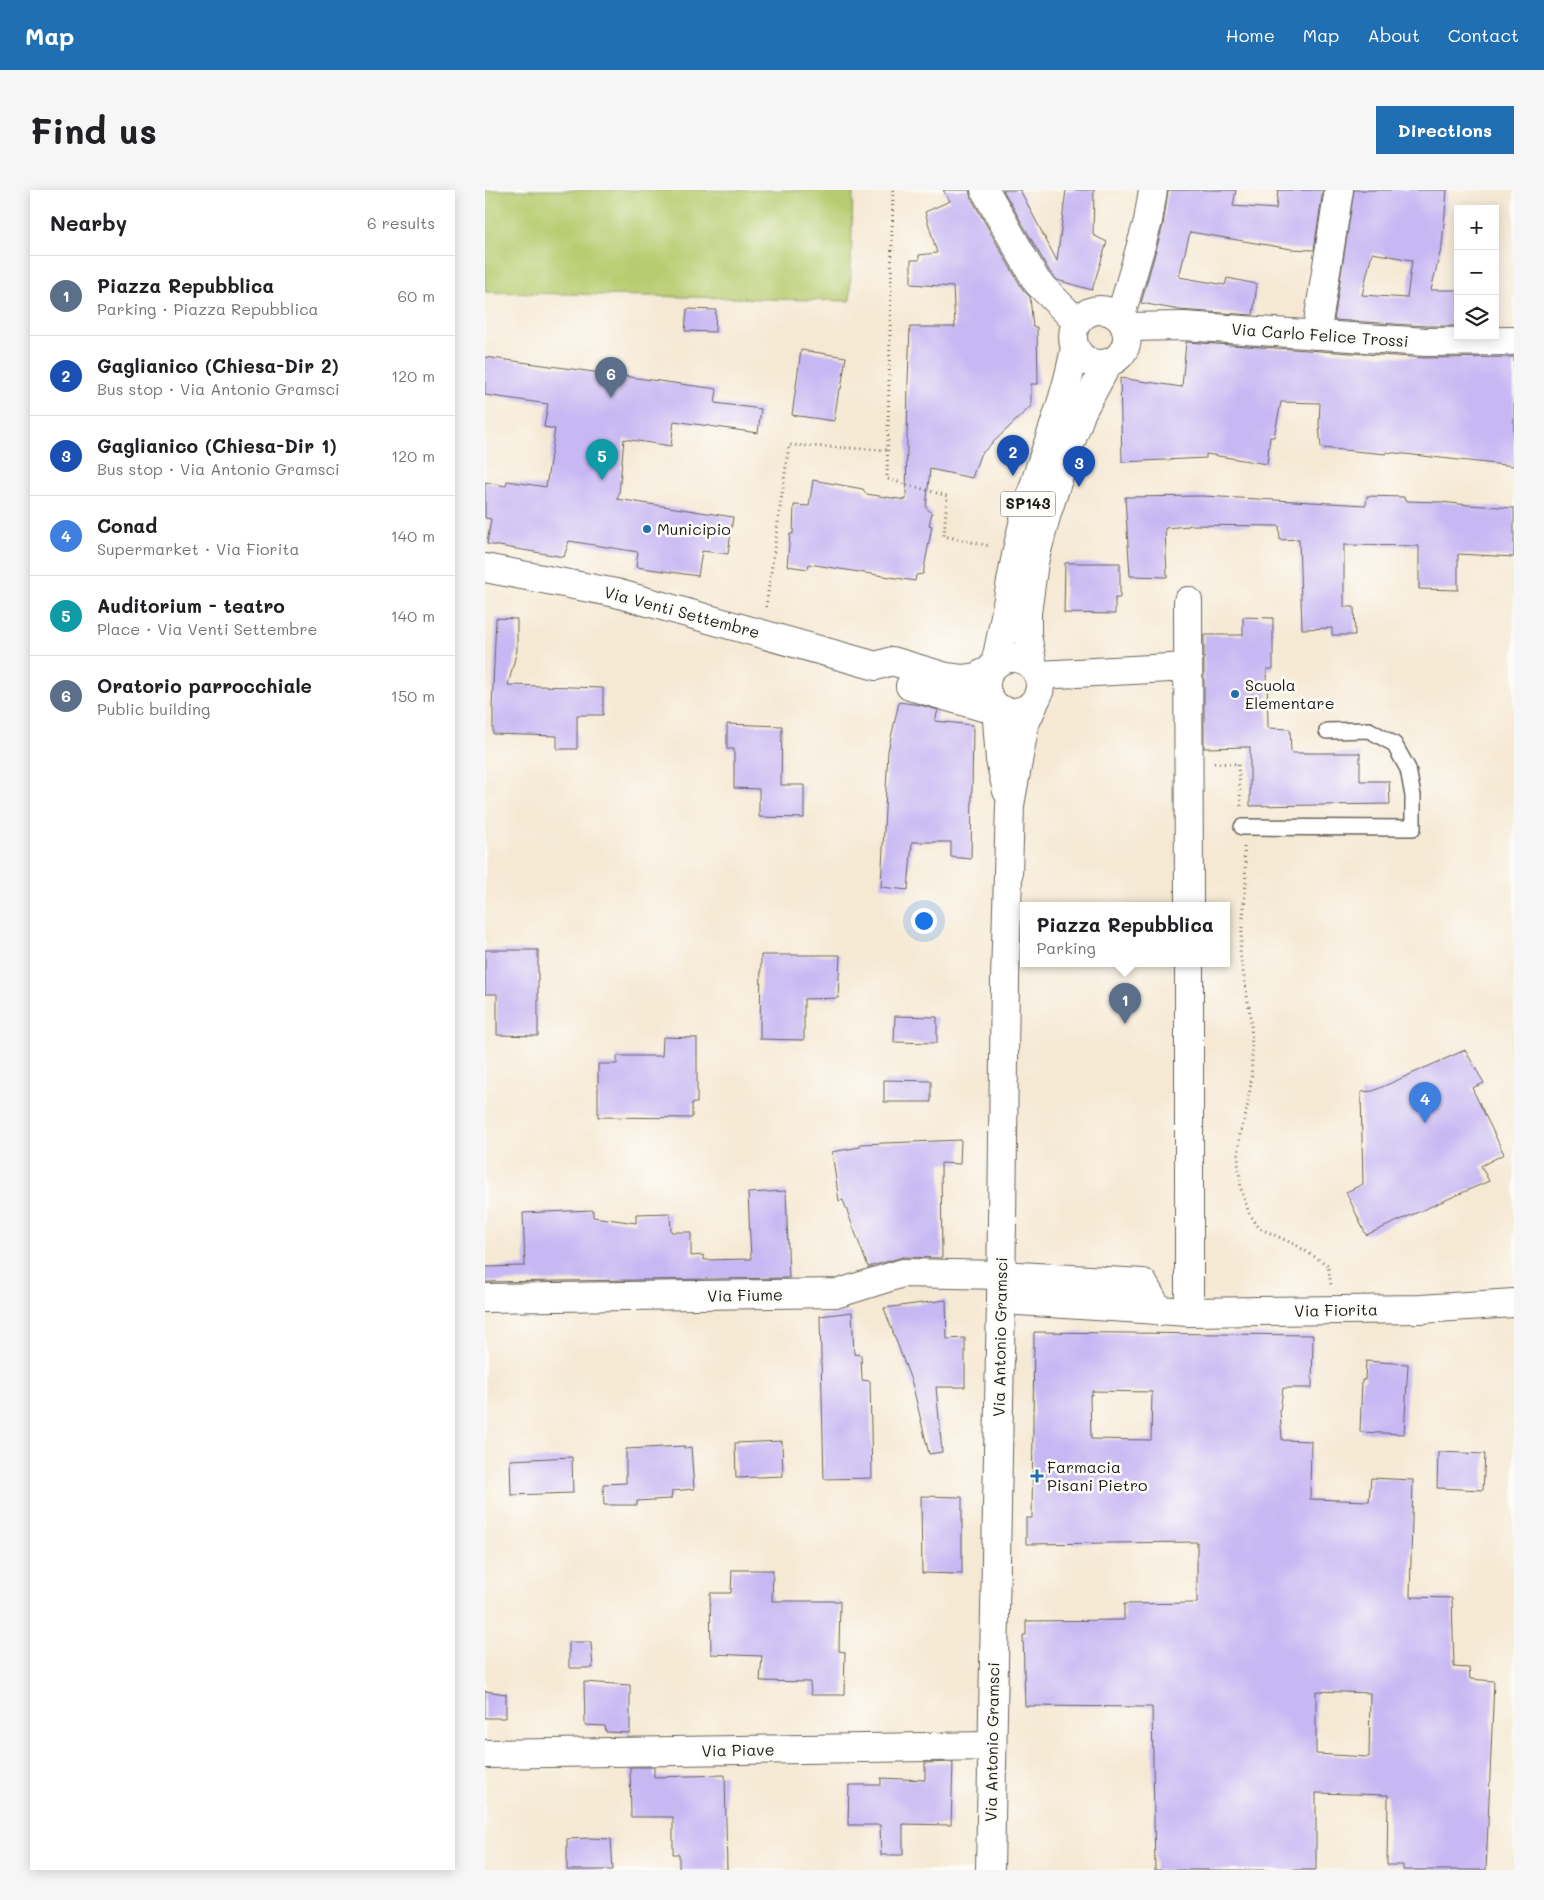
<!DOCTYPE html>
<html lang="en">
<head>
<meta charset="utf-8">
<style>
  :root { --surface:#fff; --page:#f6f6f6; --text:#202124; --muted:#757577; --line:#e0e0e0; --accent:#1f6fb2 }
  body { margin:0; font-family:Mali,sans-serif; background:var(--page); color:var(--text) }
  .controls { position:absolute; right:15px; top:15px; display:grid; overflow:hidden; border-radius:0px; box-shadow:0 2px 12px #0003 }
  .controls button { width:45px; height:45px; display:grid; place-items:center; padding:0; border:0; border-bottom:1px solid var(--line); background:var(--surface); color:var(--text); font:25px sans-serif }
  .you { position:absolute; left:438px; top:730px; width:18px; height:18px; margin:-12px; border:4px solid #fff; border-radius:50%; background:#1a73e8; box-shadow:0 0 0 8px #1a73e833 }
  .badge { display:grid; place-items:center; width:32px; height:32px; border-radius:50%; background:var(--accent); color:#fff; font-size:16px; font-weight:700 }
  .pin { position:absolute; translate:-50% -41px; filter:drop-shadow(0 1px 2px #0008) }
  .pin::after { content:''; position:absolute; top:26px; width:18px; height:15px; background:inherit; clip-path:polygon(0 0,100% 0,50% 100%) }
  .popup { position:absolute; left:535px; top:712px; width:210px; height:65px; box-sizing:border-box; display:grid; place-content:center; border-radius:0px; background:var(--surface); filter:drop-shadow(0 1px 4px #0005); font-size:16px; white-space:nowrap; color:var(--muted) }
  .popup b { font-size:19px; color:var(--text) }
  .popup::after { content:''; position:absolute; left:50%; top:100%; margin-left:-10px; border:10px solid transparent; border-top-color:var(--surface) }
  .list { margin:0; padding:0; list-style:none }
  h2 { display:flex; justify-content:space-between; align-items:center; height:65px; margin:0; padding:0 20px; font-size:21px }
  h2 small { font-size:16px; font-weight:400; color:var(--muted) }
  .list li { display:grid; grid-template-columns:32px 1fr auto; gap:15px; align-items:center; box-sizing:border-box; height:80px; padding:0 20px; border-top:1px solid var(--line) }
  .list b { display:block; font-size:19px; white-space:nowrap }
  .list p { margin:0; font-size:16px; white-space:nowrap; color:var(--muted) }
  .list em { font-size:16px; font-style:normal; color:var(--muted) }
  .icon { flex:none; width:28px; height:28px; fill:none; stroke:currentColor; stroke-width:2; stroke-linecap:round; stroke-linejoin:round }
  .map { position:relative; flex:none; width:1029px; height:1680px; overflow:hidden; border-radius:0px }
  header { display:flex; align-items:center; gap:30px; box-sizing:border-box; height:70px; padding:0 25px; background:var(--accent); color:#fff }
  header strong { font-size:24px }
  nav { display:flex; gap:28px; margin-inline-start:auto; font-size:18px }
  .intro { display:flex; align-items:center; justify-content:space-between; box-sizing:border-box; height:120px; padding:0 30px }
  h1 { margin:0; font-size:35px }
  .button { padding:12px 22px; border-radius:0px; background:var(--accent); color:#fff; font-size:18px; font-weight:700 }
  main { display:flex; gap:30px; padding:0 30px }
  aside { flex:1; background:var(--surface); border-radius:0px; box-shadow:0 2px 12px #0003 }
  .map>svg:first-child { display:block }
  .green { fill:#b7cc70; stroke:#6a7446 }
  .building { fill:#c7b7f3; fill-rule:evenodd }
  .lines { fill:none; stroke-linecap:round; stroke-linejoin:round }
  .lane-casing { stroke:#68645c; stroke-width:18 }
  .street-casing { stroke:#68645c; stroke-width:30 }
  .secondary-casing { stroke:#68645c; stroke-width:30 }
  .primary-casing { stroke:#68645c; stroke-width:30 }
  .path { stroke:#68645c; stroke-width:3; stroke-dasharray:1 4; stroke-linecap:butt }
  .lane { stroke:#fff; stroke-width:15 }
  .street { stroke:#fff; stroke-width:28 }
  .secondary { stroke:#fff; stroke-width:28 }
  .primary { stroke:#fff; stroke-width:28 }
  .poi-dot { fill:#1f6fb2; stroke:#fdfcf7; stroke-width:2 }
  .labels { text-anchor:middle; stroke-width:5; stroke-linejoin:round; paint-order:stroke }
  .shield { fill:#fdfcf7; stroke:#605f5e; stroke-width:1 }
  .shield-label { font-size:15px; font-weight:bold; fill:#1c1c1c }
  .street-label { font-size:16px; fill:#1c1c1c; stroke:#fdfcf7 }
  .poi-label { font-size:16px; fill:#1c1c1c; stroke:#fdfcf7; text-anchor:start }
</style>
</head>
<body>
<header>
<strong>Map</strong>
<nav><a>Home</a><a>Map</a><a>About</a><a>Contact</a></nav>
</header>
<div class="intro"><h1>Find us</h1><a class="button">Directions</a></div>
<main>
<aside>
<h2>Nearby<small>6 results</small></h2>
<ul class="list">
<li><span class="badge" style="background:#5c6f8a">1</span><div><b>Piazza Repubblica</b><p>Parking · Piazza Repubblica</p></div><em>60 m</em></li>
<li><span class="badge" style="background:#1a4fb4">2</span><div><b>Gaglianico (Chiesa-Dir 2)</b><p>Bus stop · Via Antonio Gramsci</p></div><em>120 m</em></li>
<li><span class="badge" style="background:#1a4fb4">3</span><div><b>Gaglianico (Chiesa-Dir 1)</b><p>Bus stop · Via Antonio Gramsci</p></div><em>120 m</em></li>
<li><span class="badge" style="background:#3f7fe0">4</span><div><b>Conad</b><p>Supermarket · Via Fiorita</p></div><em>140 m</em></li>
<li><span class="badge" style="background:#0f9aa8">5</span><div><b>Auditorium - teatro</b><p>Place · Via Venti Settembre</p></div><em>140 m</em></li>
<li><span class="badge" style="background:#5c6f8a">6</span><div><b>Oratorio parrocchiale</b><p>Public building</p></div><em>150 m</em></li>
</ul>
</aside>
<div class="map">
<svg width="1029" height="1680" viewBox="0 0 1029 1680">
  <rect width="100%" height="100%" fill="#fdfcf7"/>
  <filter id="ink" filterUnits="userSpaceOnUse"><feTurbulence type="fractalNoise" baseFrequency=".02" numOctaves="2"/><feDisplacementMap in="SourceGraphic" scale="10" xChannelSelector="R" yChannelSelector="G"/><feConvolveMatrix kernelMatrix="1 2 1 2 8 2 1 2 1" color-interpolation-filters="sRGB"/></filter>
  <filter id="wash" filterUnits="userSpaceOnUse"><feTurbulence type="fractalNoise" baseFrequency=".0096" numOctaves="4" result="noise"/><feDisplacementMap in="SourceGraphic" scale="20" xChannelSelector="R" yChannelSelector="G"/><feGaussianBlur stdDeviation="1.12" result="paint"/><feColorMatrix in="noise" values="0 0 0 0 0 0 0 0 0 0 0 0 0 0 0 0 0 1.4 0 .05"/><feComposite in="paint" operator="in"/></filter>
  <g filter="url(#wash)">
    <rect width="100%" height="100%" fill="#f5e9d4"/>
    <polygon class="green" points="0,0 368,0 365,111 0,102"/>
    <g id="blocks">
      <g class="building">
        <polygon points="458,0 484,0 486,8 538,100 545,107 548,137 552,137 553,194 546,194 546,216 495,265 487,288 445,279 441,318 447,323 444,335 447,336 438,384 431,385 430,391 324,374 323,379 302,376 305,344 308,344 309,315 324,316 328,290 378,299 381,304 421,310 423,190 425,137 470,137 468,97 426,94 426,70 434,70 434,65 452,63 440,22 465,11"/>
        <polygon points="518,0 535,0 572,71 581,0 609,0 608,45 622,52 607,100 572,90 565,82"/>
        <polygon points="683,0 751,0 748,16 791,19 793,0 838,0 829,60 806,59 705,42 694,87 740,95 742,88 772,94 768,125 694,120 656,113 678,35"/>
        <path d="M869 0H962L957 55 946 100H973V136H941L849 130ZM887 63 927 70 922 108 877 105Z"/>
        <polygon points="202,119 231,120 230,142 200,141"/>
        <polygon points="701,152 940,168 1029,167 1029,276 901,262 901,264 836,258 834,235 835,213 796,212 789,247 785,247 782,274 721,264 721,268 637,272 635,188 697,197"/>
        <polygon points="316,160 361,167 356,199 354,199 349,231 307,225"/>
        <polygon points="0,167 232,199 230,213 276,219 273,243 189,231 186,256 139,249 134,304 132,309 248,327 243,364 217,361 213,386 151,377 153,362 84,351 79,367 2,354 6,329 0,328 0,292 21,296 22,291 61,297 70,239 59,237 63,214 0,205"/>
        <polygon points="718,306 881,315 882,306 919,307 920,311 956,312 984,315 1029,318 1029,367 973,364 973,400 934,399 934,356 859,355 859,417 869,417 870,445 847,445 847,438 817,439 814,349 795,350 794,336 704,335 704,336 680,338 682,387 645,386 640,307"/>
        <polygon points="580,373 635,373 635,408 630,408 630,424 579,423"/>
        <polygon points="758,427 788,428 788,479 782,479 783,538 805,539 806,563 875,563 875,591 904,591 905,614 765,616 765,557 719,558 719,445 758,445"/>
        <polygon points="11,428 32,429 32,460 23,495 118,498 118,525 92,525 92,559 72,559 72,546 8,544 8,518 7,518"/>
        <polygon points="414,512 435,515 453,520 450,531 488,535 486,669 466,667 466,652 427,652 423,700 396,697 403,561"/>
        <polygon points="242,534 297,536 296,595 319,595 319,628 274,627 274,599 249,598 249,559 242,559"/>
        <polygon points="0,760 53,760 53,846 12,845 12,804 0,804"/>
        <polygon points="276,765 355,765 353,808 319,809 319,850 275,849"/>
        <polygon points="410,826 452,827 452,853 409,852"/>
        <polygon points="178,847 212,848 212,913 207,913 207,928 113,927 113,874 132,874 132,866 177,866"/>
        <polygon points="980,860 999,893 987,898 1019,964 996,976 1004,991 881,1045 861,1002 878,994 876,902 888,901"/>
        <polygon points="399,890 446,891 446,912 399,912"/>
        <polygon points="476,950 475,974 456,973 457,1068 418,1067 383,1077 358,1010 354,1011 347,962 375,957 375,954"/>
        <polygon points="301,1001 304,1088 0,1092 0,1077 40,1076 38,1023 108,1020 108,1027 151,1033 151,1024 185,1023 186,1042 206,1042 206,1066 218,1065 219,1070 266,1069 263,1003"/>
        <polygon points="461,1110 462,1149 480,1148 480,1197 451,1197 457,1262 444,1264 427,1193 399,1118"/>
        <polygon points="367,1122 369,1164 376,1165 377,1190 385,1191 387,1288 339,1289 335,1126"/>
        <path d="M549 1142 828 1145 827 1198H798L795 1221 797 1250 826 1251 825 1309 884 1311 886 1288 928 1290 925 1407 967 1408 969 1477 984 1478 985 1489 1009 1491 1001 1680H918V1675H902L903 1605 831 1603V1680H670L667 1517 540 1516 538 1445H541V1431L639 1430V1414L712 1413V1352L541 1354V1328H547ZM607 1201 667 1202 666 1250 606 1249 605 1205H607ZM831 1501 885 1503 884 1567 831 1564Z"/>
        <polygon points="881,1171 923,1174 919,1244 875,1242 877,1190 880,1190"/>
        <polygon points="297,1251 298,1286 251,1288 250,1253"/>
        <polygon points="199,1256 199,1258 206,1257 209,1299 187,1301 186,1309 152,1311 152,1315 119,1315 118,1294 141,1293 141,1259"/>
        <polygon points="953,1262 1000,1264 998,1300 952,1298"/>
        <polygon points="87,1267 88,1303 26,1305 25,1270"/>
        <polygon points="436,1306 477,1307 477,1384 437,1383"/>
        <polygon points="247,1380 288,1380 287,1411 355,1411 354,1461 360,1462 359,1505 326,1505 325,1492 275,1491 277,1466 226,1464 225,1403 246,1403"/>
        <polygon points="84,1452 106,1452 108,1478 84,1478"/>
        <polygon points="99,1492 145,1495 145,1543 121,1542 120,1536 100,1535"/>
        <polygon points="0,1501 21,1504 21,1528 0,1528"/>
        <polygon points="468,1572 466,1635 418,1634 418,1665 396,1665 395,1635 363,1635 364,1595 396,1595 396,1588 440,1590 440,1573"/>
        <polygon points="145,1577 169,1577 169,1587 240,1585 242,1680 194,1680 194,1664 188,1664 188,1627 146,1627"/>
        <polygon points="105,1648 126,1649 128,1680 82,1680 82,1649"/>
      </g>
    </g>
  </g>
  <g filter="url(#ink)">
    <use href="#blocks" fill-opacity="0" stroke="#68645c" stroke-width="1"/>
    <g class="lines">
      <defs>
        <polyline id="lane" points="757,637 928,638 928,606 923,579 909,554 884,540 842,541"/>
        <g id="street">
          <polyline points="500,0 552,92 592,132"/>
          <polyline points="831,145 854,0"/>
          <polyline points="703,411 704,715"/>
          <polyline points="554,485 703,477"/>
          <polyline points="704,773 704,1122"/>
          <polyline points="0,1108 354,1103 418,1083 516,1085 658,1093 674,1121"/>
          <polyline points="516,1110 704,1122 936,1119 1029,1113"/>
          <polyline points="0,1564 506,1556"/>
        </g>
        <g id="secondary">
          <polyline points="640,137 698,136 941,152 1029,151"/>
          <polyline points="0,378 131,403 391,476 407,471 461,487 477,489 491,487 505,480"/>
          <polyline points="425,496 498,517 508,514"/>
        </g>
        <g id="primary">
          <circle cx="615" cy="147" r="27"/>
          <polyline points="635,128 663,31 668,0"/>
          <circle cx="528" cy="495" r="27"/>
          <path d="M510 474C523 422 527 368 543 316 558 263 580 213 590 158"/>
          <polyline points="548,476 542,445 542,423 549,372 562,323 578,274 597,221 623,173"/>
          <polyline points="511,517 515,570 522,601"/>
          <polyline points="505,1680 516,1110 520,790 525,615 540,533 549,514"/>
        </g>
      </defs>
      <use href="#lane" class="lane-casing"/>
      <use href="#street" class="street-casing"/>
      <use href="#secondary" class="secondary-casing"/>
      <use href="#primary" class="primary-casing"/>
      <g class="path">
        <polyline points="408,0 402,289 462,306 459,346 505,356"/>
        <polyline points="281,417 304,255 403,260"/>
        <polyline points="729,573 753,574 756,616"/>
        <polyline points="759,657 761,692 755,763 766,830 767,865 766,893 761,924 755,944 753,972 756,999 764,1023 774,1038 809,1054 843,1075 846,1095"/>
      </g>
      <use href="#lane" class="lane"/>
      <use href="#street" class="street"/>
      <use href="#secondary" class="secondary"/>
      <use href="#primary" class="primary"/>
    </g>
  </g>
  <g class="poi-dot">
    <circle cx="162" cy="339" r="5"/>
    <circle cx="750" cy="504" r="5"/>
    <path d="M549.5 1278.5h5v5h5v5h-5v5h-5v-5h-5v-5h5z"/>
  </g>
  <g class="labels">
    <rect class="shield" x="515.5" y="301.5" width="55" height="25" rx="4"/>
    <g class="shield-label">
      <text x="543" y="319">SP143</text>
    </g>
    <g class="street-label">
      <text transform="translate(835 145) rotate(4)" y="6">Via Carlo Felice Trossi</text>
      <text transform="translate(197 422) rotate(15)" y="6">Via Venti Settembre</text>
      <text transform="translate(260 1105) rotate(-1)" y="6">Via Fiume</text>
      <text transform="translate(851 1120) rotate(-1)" y="6">Via Fiorita</text>
      <text transform="translate(515 1147) rotate(-89)" y="6">Via Antonio Gramsci</text>
      <text transform="translate(507 1552) rotate(-89)" y="6">Via Antonio Gramsci</text>
      <text transform="translate(253 1560) rotate(-1)" y="6">Via Piave</text>
    </g>
    <g class="poi-label">
      <text x="172" y="345">Municipio</text>
      <text x="760" y="501">Scuola<tspan x="760" dy="18">Elementare</tspan></text>
      <text x="562" y="1283">Farmacia<tspan x="562" dy="18">Pisani Pietro</tspan></text>
    </g>
  </g>
</svg>
<div class="controls">
<button>+</button>
<button>−</button>
<button><svg class="icon" aria-label="layers" viewBox="0 0 24 24"><path d="M12 4l9 5-9 5-9-5zM3 14l9 5 9-5"/></svg></button>
</div>
<div class="you"></div>
<div class="pin badge" style="left:640px;top:834px;background:#5c6f8a">1</div>
<div class="popup"><b>Piazza Repubblica</b>Parking</div>
<div class="pin badge" style="left:528px;top:286px;background:#1a4fb4">2</div>
<div class="pin badge" style="left:594px;top:297px;background:#1a4fb4">3</div>
<div class="pin badge" style="left:940px;top:933px;background:#3f7fe0">4</div>
<div class="pin badge" style="left:117px;top:290px;background:#0f9aa8">5</div>
<div class="pin badge" style="left:126px;top:208px;background:#5c6f8a">6</div>
</div>
</main>
</body>
</html>
